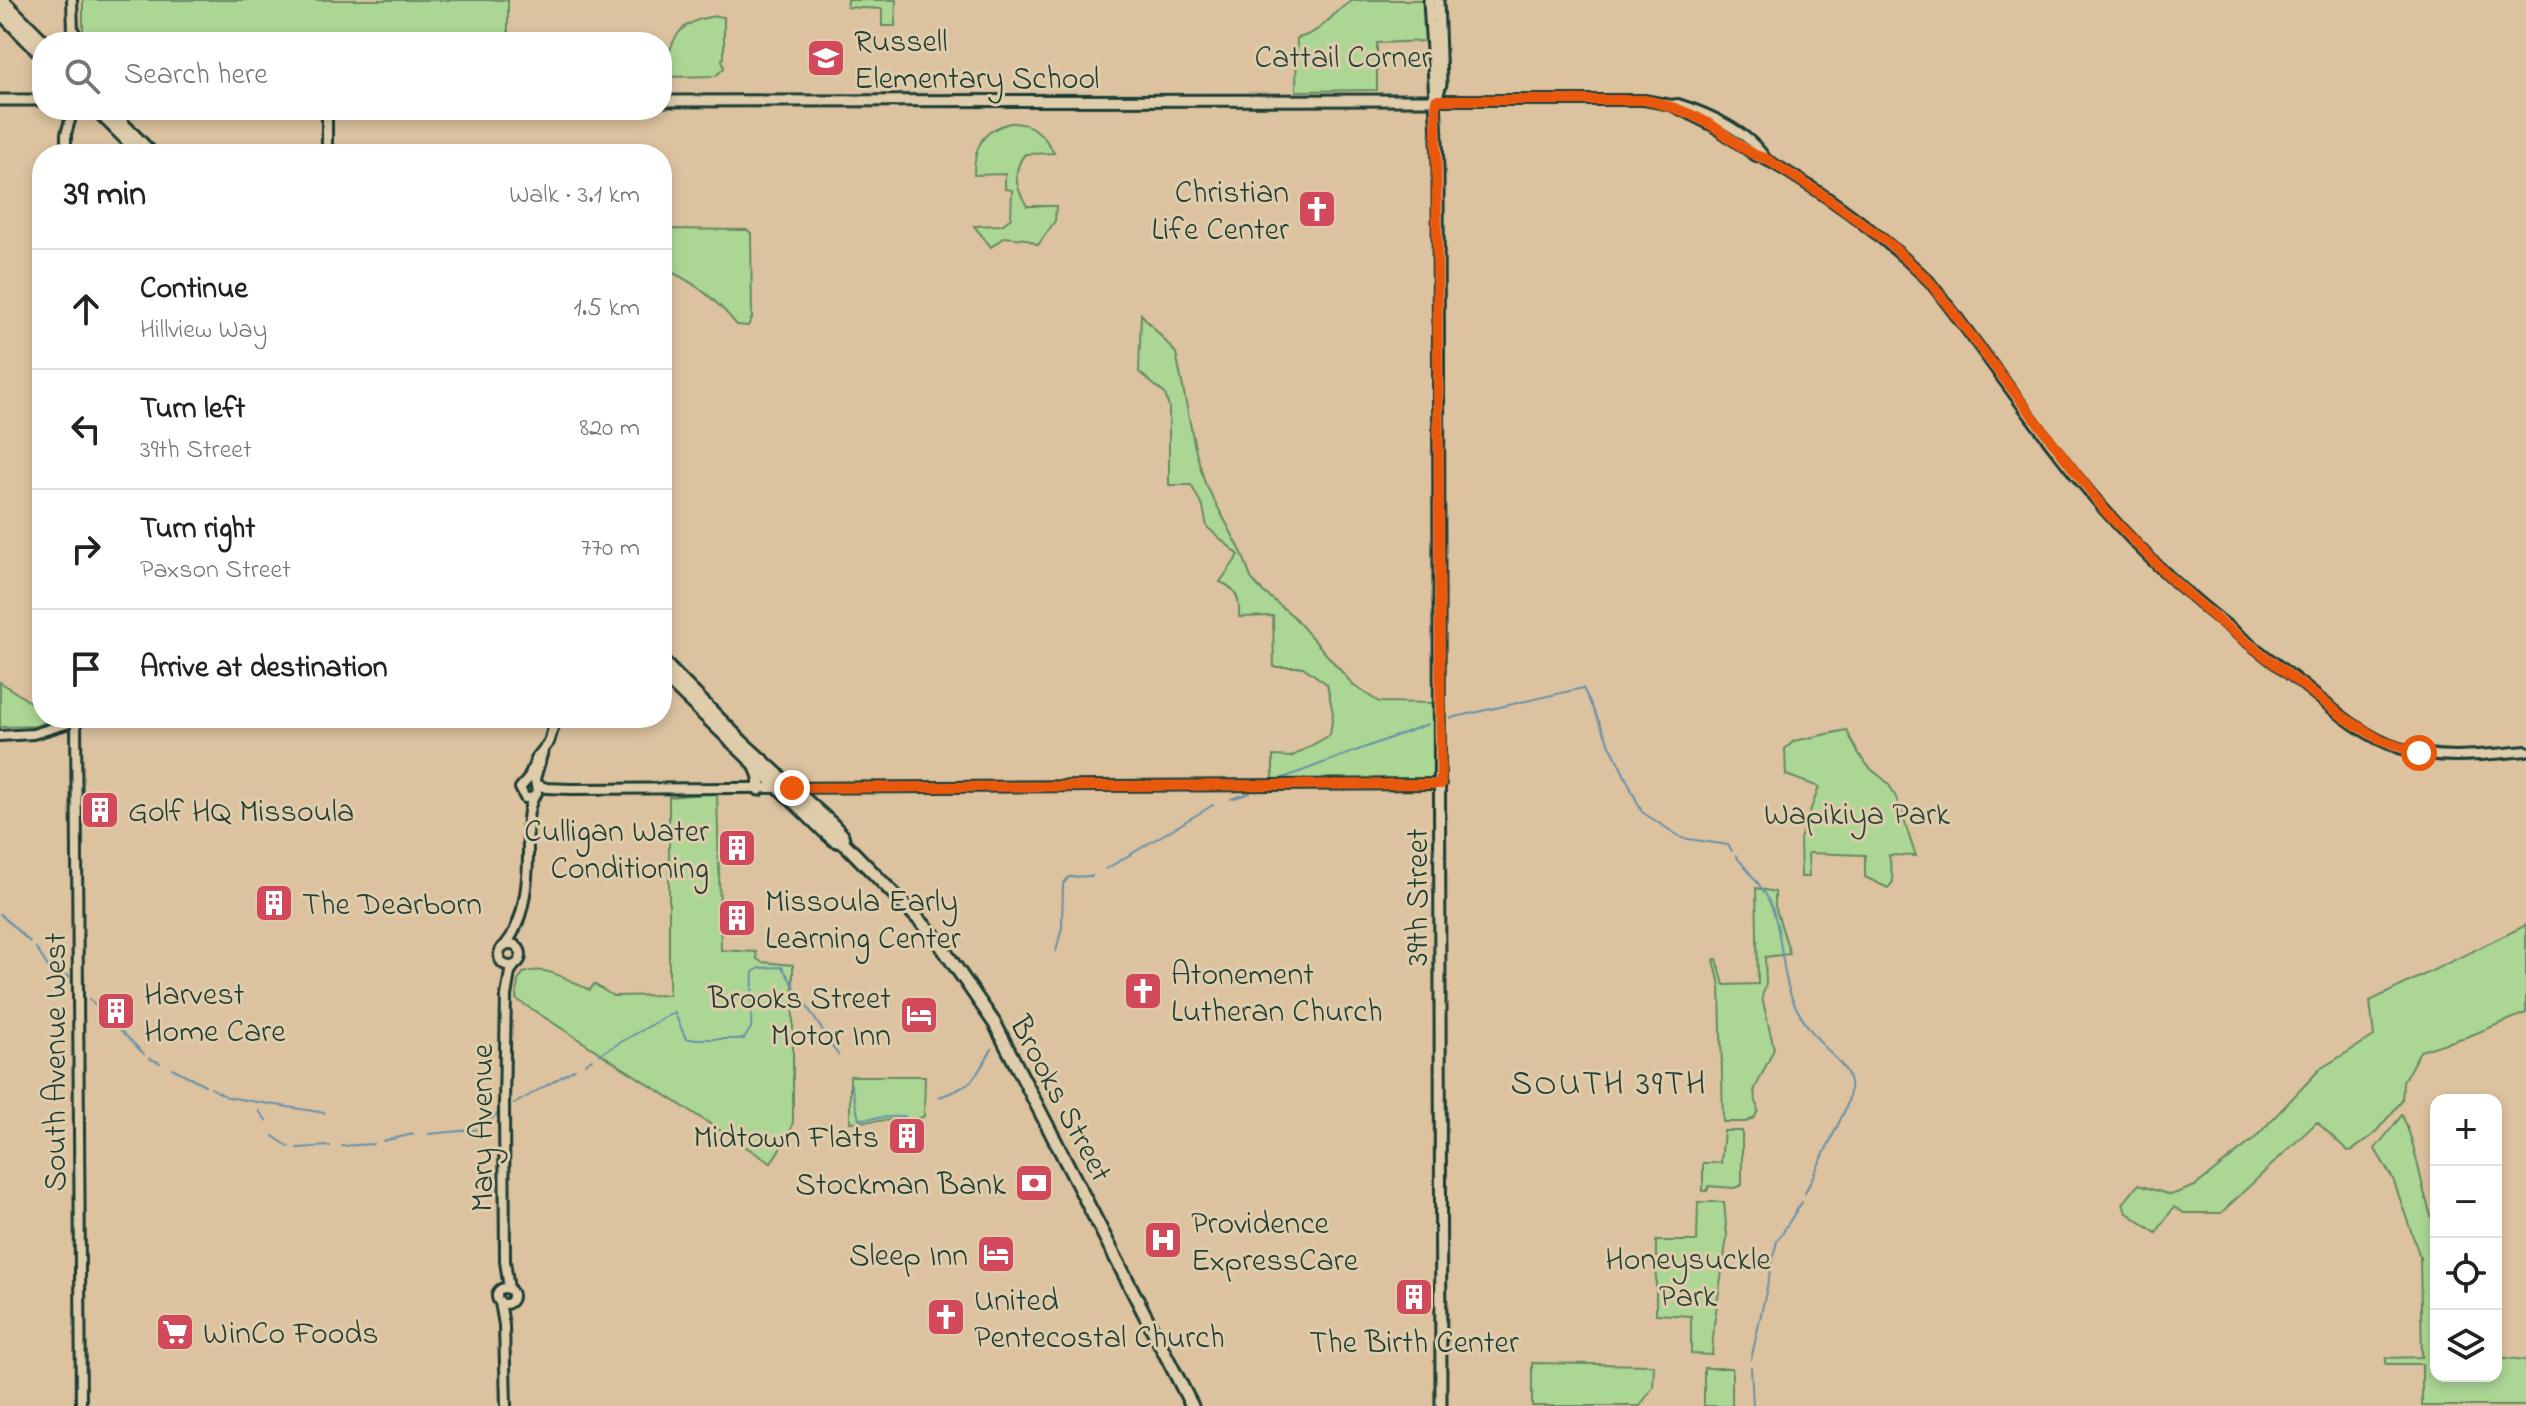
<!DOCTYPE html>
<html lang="en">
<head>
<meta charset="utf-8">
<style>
  :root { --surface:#fff; --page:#f2f2f2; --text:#222; --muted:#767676; --line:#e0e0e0 }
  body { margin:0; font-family:"Indie Flower",sans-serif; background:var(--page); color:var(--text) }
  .controls { position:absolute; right:24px; bottom:24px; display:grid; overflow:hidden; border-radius:16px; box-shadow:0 4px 12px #0003 }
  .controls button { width:72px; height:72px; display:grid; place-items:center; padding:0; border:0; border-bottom:2px solid var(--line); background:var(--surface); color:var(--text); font:40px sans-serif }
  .stop { position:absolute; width:24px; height:24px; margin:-18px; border:6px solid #ea580c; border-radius:50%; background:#fff }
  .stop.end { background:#ea580c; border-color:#fff; box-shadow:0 2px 8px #0008 }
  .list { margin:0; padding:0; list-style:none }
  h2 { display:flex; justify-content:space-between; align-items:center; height:104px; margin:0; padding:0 32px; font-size:34px }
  h2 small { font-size:26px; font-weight:400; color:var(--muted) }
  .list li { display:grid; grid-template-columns:52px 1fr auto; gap:24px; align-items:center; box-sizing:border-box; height:120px; padding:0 32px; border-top:2px solid var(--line) }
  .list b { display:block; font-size:30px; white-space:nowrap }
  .list p { margin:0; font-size:26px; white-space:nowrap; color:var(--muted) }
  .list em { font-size:26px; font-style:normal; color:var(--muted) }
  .icon { flex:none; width:44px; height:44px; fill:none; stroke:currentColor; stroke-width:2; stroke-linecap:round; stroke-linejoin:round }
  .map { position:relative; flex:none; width:2526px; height:1406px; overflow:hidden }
  .search { position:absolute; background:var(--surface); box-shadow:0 4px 12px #0003; left:32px; top:32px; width:640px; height:88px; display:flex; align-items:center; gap:20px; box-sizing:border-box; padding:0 28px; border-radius:32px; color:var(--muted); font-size:30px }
  .panel { position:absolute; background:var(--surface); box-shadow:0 4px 12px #0003; left:32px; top:144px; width:640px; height:584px; border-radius:32px }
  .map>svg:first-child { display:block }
  .green { fill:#acd694; stroke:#668a64; stroke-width:2 }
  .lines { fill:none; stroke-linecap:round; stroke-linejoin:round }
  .stream { stroke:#6991a8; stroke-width:2 }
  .tertiary-casing { stroke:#1f3d34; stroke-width:14 }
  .secondary-casing { stroke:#1f3d34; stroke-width:15 }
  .trunk-casing { stroke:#1f3d34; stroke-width:17 }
  .tertiary { stroke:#dfccaa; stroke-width:8 }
  .secondary { stroke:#dfccaa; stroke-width:9 }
  .trunk { stroke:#dfccaa; stroke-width:11 }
  .route { stroke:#ea580c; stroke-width:10 }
  .labels { text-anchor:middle; stroke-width:6; stroke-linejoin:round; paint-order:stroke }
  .poi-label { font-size:32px; fill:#1f3d34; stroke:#dfccaa; text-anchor:start }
  .park-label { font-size:32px; fill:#264539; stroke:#dfccaa }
  .street-label { font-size:32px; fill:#1f3d34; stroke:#dfccaa }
  .neighbourhood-label { font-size:34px; letter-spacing:2px; fill:#1f3d34; stroke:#dfccaa }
</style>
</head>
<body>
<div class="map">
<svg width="2526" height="1406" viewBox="0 0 2526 1406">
  <rect width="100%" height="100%" fill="#dcc29f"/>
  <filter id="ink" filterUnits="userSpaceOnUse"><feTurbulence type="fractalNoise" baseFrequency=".0125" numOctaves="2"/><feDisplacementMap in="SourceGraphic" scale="16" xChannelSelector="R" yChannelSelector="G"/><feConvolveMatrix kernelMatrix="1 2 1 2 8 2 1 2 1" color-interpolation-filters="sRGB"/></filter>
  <g filter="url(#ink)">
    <g class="green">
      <rect x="83" y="0" width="425" height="42"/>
      <polygon points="848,0 896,0 895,26 882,26 882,9 847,7"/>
      <path d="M1354 0H1423L1427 41 1377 43V90L1296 91 1297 38C1326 32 1331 11 1354 0Z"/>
      <path d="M717 16 724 17V58L722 59 724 68 716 76 665 77C669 41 677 20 717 16Z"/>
      <path d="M1010 123C1032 122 1044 134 1054 153L1025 154C1011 171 1016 189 1027 206H1056L1055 221 1038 245 1026 239 1004 237 991 247 974 226 1002 225 1011 218 1012 190 1005 189V174L974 175C974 147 981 131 1010 123Z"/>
      <path d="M662 229 747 230 751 233 752 318 748 326 737 325C716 299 693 280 662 268Z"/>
      <path d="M1141 314 1176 353 1195 448 1205 483 1242 553 1251 578 1261 590 1293 616 1354 686 1379 702 1434 703 1433 779 1273 780V756L1291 757 1330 735 1333 713 1327 684 1303 667H1274L1273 616 1239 617C1240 600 1237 588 1220 582L1239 555 1207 527 1203 507 1191 485H1169V407L1165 394 1139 372Z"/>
      <polygon points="0,682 42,710 42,718 55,718 36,726 0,727"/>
      <path d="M1847 730C1853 745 1859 757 1870 768 1876 774 1884 778 1889 785 1902 804 1907 834 1916 856L1889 855 1893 882 1888 888 1865 877V855L1808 853 1809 877H1801L1800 839 1819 787 1786 775 1785 749 1794 741Z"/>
      <path d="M717 793 721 950 756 952 757 959 762 962 793 965V1121L791 1130 771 1163 516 999 518 981 523 973C548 964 568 981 590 990L594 984 613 996 669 995V797Z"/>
      <polygon points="1756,888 1775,892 1775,906 1790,954 1765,957 1766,984 1762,997 1774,1049 1754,1091 1758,1111 1754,1118 1746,1122 1723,1122 1720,985 1714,960 1717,959 1724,985 1758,984"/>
      <polygon points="2526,925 2526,1013 2469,1036 2420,1051 2403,1082 2402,1101 2373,1135 2353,1150 2348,1151 2317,1122 2221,1213 2184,1213 2174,1207 2156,1233 2126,1212 2123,1204 2138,1185 2171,1195 2195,1186 2253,1140 2320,1069 2374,1036 2370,1001"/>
      <polygon points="850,1076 925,1076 924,1116 918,1119 850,1122"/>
      <path d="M2402 1115C2419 1151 2420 1192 2436 1229V1376H2496V1357L2526 1360V1406H2422V1364H2386V1358L2422 1357 2420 1257 2393 1179 2375 1149Z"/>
      <polygon points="1724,1131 1742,1131 1742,1185 1734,1188 1709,1186 1707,1191 1703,1191 1703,1163 1721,1163"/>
      <polygon points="1698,1202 1724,1202 1727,1237 1714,1325 1712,1355 1691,1354 1691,1316 1656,1314 1656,1241 1697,1241"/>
      <polygon points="1532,1363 1654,1365 1653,1387 1640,1406 1532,1406"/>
      <rect x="1704" y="1368" width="28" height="38"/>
    </g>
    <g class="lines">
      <g class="stream">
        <polyline points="1451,718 1583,688 1642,812 1682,838 1728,845 1732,851"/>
        <polyline points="1283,778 1428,724"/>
        <polyline points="1231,799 1250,793"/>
        <path d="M1736 856C1746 869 1758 881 1766 895 1782 923 1780 960 1789 990 1794 1007 1806 1025 1817 1038 1838 1065 1861 1070 1845 1110L1805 1193"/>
        <polyline points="1106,869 1213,805"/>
        <polyline points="0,914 30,942"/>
        <polyline points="36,948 48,967 69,977"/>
        <polyline points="1056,951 1062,927 1063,884 1069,877 1092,876"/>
        <polyline points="89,999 144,1054"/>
        <polyline points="600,1054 674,1012 686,1039 744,1039 751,1028 753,972 760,968 782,967 838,1055"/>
        <polyline points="149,1058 160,1063"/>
        <polyline points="585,1064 592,1059"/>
        <polyline points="172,1068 205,1085"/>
        <polyline points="851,1084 859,1119 905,1116"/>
        <polyline points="211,1088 227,1097 325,1113"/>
        <path d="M939 1097C975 1085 973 1080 992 1049"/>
        <polyline points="514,1104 575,1069"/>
        <polyline points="259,1111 267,1121"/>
        <polyline points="489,1121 498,1113"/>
        <polyline points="429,1134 482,1129"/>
        <polyline points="273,1136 289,1147"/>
        <polyline points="383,1141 413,1134"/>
        <polyline points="342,1146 373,1144"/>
        <polyline points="297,1148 330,1146"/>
        <polyline points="1751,1360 1777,1241 1802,1202"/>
        <polyline points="1751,1367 1753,1406"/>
      </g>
      <defs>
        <g id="tertiary">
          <polyline points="72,0 73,32"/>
          <path d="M1436 100H1644L1671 105 1678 104C1707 113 1748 131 1765 158"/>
          <path d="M1671 105 1715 127 1756 156C1768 159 1778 167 1789 173 1839 203 1887 240 1929 281 1993 361 2049 450 2119 526 2171 584 2232 630 2293 677 2327 703 2359 735 2399 748 2440 761 2484 755 2526 751"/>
          <polyline points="66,154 66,134 73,110"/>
          <polyline points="327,154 327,110"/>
          <polyline points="76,718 81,1406"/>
          <polyline points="0,736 33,734 76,721"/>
          <polyline points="543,751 535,779 537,793 531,798 525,798 520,788 528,779 537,757 549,742 556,718"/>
          <polyline points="536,784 546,788 571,789 1441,784"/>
          <circle cx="510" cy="955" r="11"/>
          <path d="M505 945C524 923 528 882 528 854 528 836 525 813 534 797"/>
          <circle cx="505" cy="1296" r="8"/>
          <polyline points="509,1289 505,1261 504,1105 506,996 510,972 515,965"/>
          <polyline points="500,1302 504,1325 506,1406"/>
        </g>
        <g id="secondary">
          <path d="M1429 0C1432 58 1437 114 1438 172L1441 1406"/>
          <polyline points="0,100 42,100"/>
          <polyline points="1436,100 1441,84 1438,0"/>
          <polyline points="662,101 1436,100"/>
        </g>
        <g id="trunk">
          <polyline points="2,0 44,42"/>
          <polyline points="0,12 42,55"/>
          <polyline points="70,42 73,32"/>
          <polyline points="97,110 141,154"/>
          <polyline points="109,110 152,154"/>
          <polyline points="662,661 742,742 832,824 842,835 844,843 933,934 995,1024 1192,1406"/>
          <polyline points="662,674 825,832 834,840 844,843"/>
          <polyline points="756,767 760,777 759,789"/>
        </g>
      </defs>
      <use href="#tertiary" class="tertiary-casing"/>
      <use href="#secondary" class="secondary-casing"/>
      <use href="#trunk" class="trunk-casing"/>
      <use href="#tertiary" class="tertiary"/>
      <use href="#secondary" class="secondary"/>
      <use href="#trunk" class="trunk"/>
    </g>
  </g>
  <g class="lines" filter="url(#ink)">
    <path class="route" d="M792 788 1441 784 1436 100H1644C1669 105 1693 113 1716 128 1731 138 1746 154 1765 158L1823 195 1890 244 1929 281 2107 513 2172 580 2220 622 2345 718 2382 741 2419 753"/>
  </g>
  <defs>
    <symbol id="school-square" viewBox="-11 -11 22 22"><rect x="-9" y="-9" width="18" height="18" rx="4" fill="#d1495b" stroke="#dfccaa"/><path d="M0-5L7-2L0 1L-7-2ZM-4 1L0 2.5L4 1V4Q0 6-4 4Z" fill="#fff"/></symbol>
    <symbol id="church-square" viewBox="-11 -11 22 22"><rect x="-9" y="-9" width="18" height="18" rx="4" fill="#d1495b" stroke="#dfccaa"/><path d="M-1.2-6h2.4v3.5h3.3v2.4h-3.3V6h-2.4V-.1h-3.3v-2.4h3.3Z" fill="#fff"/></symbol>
    <symbol id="building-square" viewBox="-11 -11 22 22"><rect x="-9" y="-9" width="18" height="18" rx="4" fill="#d1495b" stroke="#dfccaa"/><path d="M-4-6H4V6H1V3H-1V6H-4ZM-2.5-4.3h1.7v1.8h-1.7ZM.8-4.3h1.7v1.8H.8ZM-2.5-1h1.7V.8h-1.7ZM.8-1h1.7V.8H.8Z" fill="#fff"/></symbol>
    <symbol id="hotel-square" viewBox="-11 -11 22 22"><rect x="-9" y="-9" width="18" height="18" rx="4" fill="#d1495b" stroke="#dfccaa"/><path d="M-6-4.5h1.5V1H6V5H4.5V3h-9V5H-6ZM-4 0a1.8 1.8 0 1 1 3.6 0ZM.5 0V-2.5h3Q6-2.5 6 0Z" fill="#fff"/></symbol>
    <symbol id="bank-square" viewBox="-11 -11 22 22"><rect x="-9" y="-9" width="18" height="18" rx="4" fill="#d1495b" stroke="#dfccaa"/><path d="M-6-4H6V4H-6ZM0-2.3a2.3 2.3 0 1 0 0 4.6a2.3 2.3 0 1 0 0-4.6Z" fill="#fff"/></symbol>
    <symbol id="hospital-square" viewBox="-11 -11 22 22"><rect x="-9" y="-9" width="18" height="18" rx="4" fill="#d1495b" stroke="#dfccaa"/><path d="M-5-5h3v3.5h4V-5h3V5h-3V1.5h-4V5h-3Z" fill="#fff"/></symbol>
    <symbol id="supermarket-square" viewBox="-11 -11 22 22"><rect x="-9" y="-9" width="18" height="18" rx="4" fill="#d1495b" stroke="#dfccaa"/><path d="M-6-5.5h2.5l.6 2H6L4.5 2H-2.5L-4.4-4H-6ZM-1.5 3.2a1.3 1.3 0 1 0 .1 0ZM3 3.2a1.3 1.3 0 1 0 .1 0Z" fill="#fff"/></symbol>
  </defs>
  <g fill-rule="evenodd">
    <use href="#school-square" x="804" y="36" width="44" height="44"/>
    <use href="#church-square" x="1295" y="187" width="44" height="44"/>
    <use href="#building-square" x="78" y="788" width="44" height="44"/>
    <use href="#building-square" x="715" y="826" width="44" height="44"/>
    <use href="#building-square" x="252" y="881" width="44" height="44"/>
    <use href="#building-square" x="715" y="896" width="44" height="44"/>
    <use href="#church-square" x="1121" y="969" width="44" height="44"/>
    <use href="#building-square" x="94" y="989" width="44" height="44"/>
    <use href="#hotel-square" x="897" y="993" width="44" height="44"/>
    <use href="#building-square" x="885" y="1114" width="44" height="44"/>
    <use href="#bank-square" x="1012" y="1161" width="44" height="44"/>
    <use href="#hospital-square" x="1141" y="1218" width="44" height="44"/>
    <use href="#hotel-square" x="974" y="1232" width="44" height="44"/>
    <use href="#building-square" x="1392" y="1275" width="44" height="44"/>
    <use href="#church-square" x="924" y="1295" width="44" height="44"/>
    <use href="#supermarket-square" x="153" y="1310" width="44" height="44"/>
  </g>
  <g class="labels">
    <g class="poi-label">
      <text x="854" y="51">Russell<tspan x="854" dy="37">Elementary School</tspan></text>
      <text x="1289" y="202" text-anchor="end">Christian<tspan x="1289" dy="37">Life Center</tspan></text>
      <text x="128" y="821">Golf HQ Missoula</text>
      <text x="709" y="841" text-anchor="end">Culligan Water<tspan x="709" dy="37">Conditioning</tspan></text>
      <text x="765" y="911">Missoula Early<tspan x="765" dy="37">Learning Center</tspan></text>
      <text x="302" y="914">The Dearborn</text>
      <text x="1171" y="984">Atonement<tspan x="1171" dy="37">Lutheran Church</tspan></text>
      <text x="144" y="1004">Harvest<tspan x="144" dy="37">Home Care</tspan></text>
      <text x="891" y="1008" text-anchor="end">Brooks Street<tspan x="891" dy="37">Motor Inn</tspan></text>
      <text x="879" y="1147" text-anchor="end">Midtown Flats</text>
      <text x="1006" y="1194" text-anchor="end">Stockman Bank</text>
      <text x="1191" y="1233">Providence<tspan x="1191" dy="37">ExpressCare</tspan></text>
      <text x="968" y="1265" text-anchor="end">Sleep Inn</text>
      <text x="974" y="1310">United<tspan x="974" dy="37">Pentecostal Church</tspan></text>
      <text x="203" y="1343">WinCo Foods</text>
      <text x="1414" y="1352" text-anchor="middle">The Birth Center</text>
    </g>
    <g class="park-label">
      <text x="1343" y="67">Cattail Corner</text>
      <text x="1857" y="824">Wapikiya Park</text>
      <text x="1688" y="1269">Honeysuckle<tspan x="1688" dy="37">Park</tspan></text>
    </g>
    <g class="street-label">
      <text transform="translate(1416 897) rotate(-90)" y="11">39th Street</text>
      <text transform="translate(54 1062) rotate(-90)" y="11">South Avenue West</text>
      <text transform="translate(1062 1098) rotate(62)" y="11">Brooks Street</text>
      <text transform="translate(481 1128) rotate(-90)" y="11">Mary Avenue</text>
    </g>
    <g class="neighbourhood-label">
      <text x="1609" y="1094">SOUTH 39TH</text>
    </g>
  </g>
</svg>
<div class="controls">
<button>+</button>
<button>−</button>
<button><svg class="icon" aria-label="locate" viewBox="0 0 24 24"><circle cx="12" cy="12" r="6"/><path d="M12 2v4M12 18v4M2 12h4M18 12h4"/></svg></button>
<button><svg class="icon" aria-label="layers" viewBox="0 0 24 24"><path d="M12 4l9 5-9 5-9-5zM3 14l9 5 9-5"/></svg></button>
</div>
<div class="stop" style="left:2419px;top:753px"></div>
<div class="stop end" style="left:792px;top:788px"></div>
<div class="search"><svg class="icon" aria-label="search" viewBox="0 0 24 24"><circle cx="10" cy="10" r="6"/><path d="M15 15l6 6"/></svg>Search here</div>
<section class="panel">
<h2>39 min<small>Walk · 3.1 km</small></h2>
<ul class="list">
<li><svg class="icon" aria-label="ahead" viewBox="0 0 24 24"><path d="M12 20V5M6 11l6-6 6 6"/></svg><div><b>Continue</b><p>Hillview Way</p></div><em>1.5 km</em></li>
<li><svg class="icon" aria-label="left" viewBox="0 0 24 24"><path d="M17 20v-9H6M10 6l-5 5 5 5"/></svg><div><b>Turn left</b><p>39th Street</p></div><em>820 m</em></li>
<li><svg class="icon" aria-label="right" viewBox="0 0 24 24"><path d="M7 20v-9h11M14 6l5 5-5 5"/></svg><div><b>Turn right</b><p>Paxson Street</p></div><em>770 m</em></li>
<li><svg class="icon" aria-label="arrive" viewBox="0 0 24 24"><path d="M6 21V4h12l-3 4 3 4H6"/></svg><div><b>Arrive at destination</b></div></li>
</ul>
</section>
</div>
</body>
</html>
